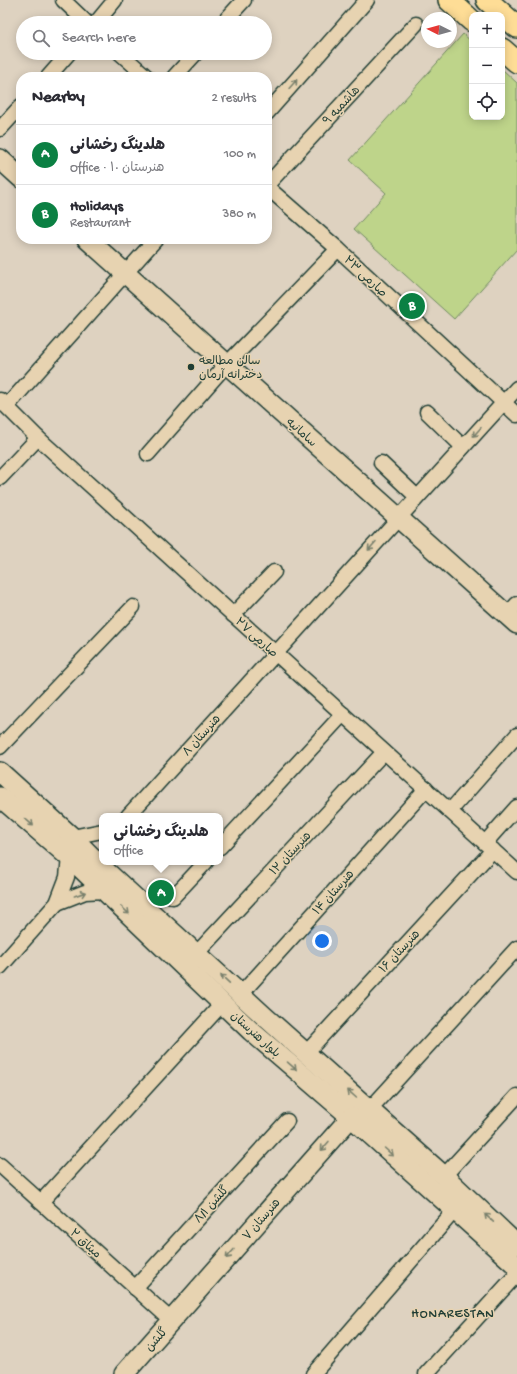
<!DOCTYPE html>
<html lang="en">
<head>
<meta charset="utf-8">
<style>
  :root { --surface:#fff; --page:#f2f2f3; --text:#2b2b33; --muted:#7c7c81; --line:#e1e1e2; --accent:#0b8043 }
  body { margin:0; font-family:"Gochi Hand","Playpen Sans Arabic",sans-serif; background:var(--page); color:var(--text) }
  .controls { position:absolute; right:12px; top:12px; display:grid; overflow:hidden; border-radius:8px; box-shadow:0 2px 10px #0003 }
  .controls button { width:36px; height:36px; display:grid; place-items:center; padding:0; border:0; border-bottom:1px solid var(--line); background:var(--surface); color:var(--text); font:20px sans-serif }
  .compass { position:absolute; left:421px; top:12px; width:36px; height:36px; border-radius:50%; background:var(--surface); box-shadow:0 2px 10px #0003; rotate:276deg }
  .you { position:absolute; left:322px; top:941px; width:14px; height:14px; margin:-10px; border:3px solid #fff; border-radius:50%; background:#1a73e8; box-shadow:0 0 0 6px #1a73e833 }
  .badge { display:grid; place-items:center; width:26px; height:26px; border-radius:50%; background:var(--accent); color:#fff; font-size:13px; font-weight:700 }
  .pin { position:absolute; translate:-50% -50%; border:2px solid #fff; box-shadow:0 1px 4px #0006 }
  .popup { position:absolute; left:99px; top:813px; width:124px; height:52px; box-sizing:border-box; display:grid; place-content:center; border-radius:8px; background:var(--surface); filter:drop-shadow(0 1px 3px #0005); font-size:13px; white-space:nowrap; color:var(--muted) }
  .popup b { font-size:15px; color:var(--text) }
  .popup::after { content:''; position:absolute; left:50%; top:100%; margin-left:-8px; border:8px solid transparent; border-top-color:var(--surface) }
  .list { margin:0; padding:0; list-style:none }
  h2 { display:flex; justify-content:space-between; align-items:center; height:52px; margin:0; padding:0 16px; font-size:17px }
  h2 small { font-size:13px; font-weight:400; color:var(--muted) }
  .list li { display:grid; grid-template-columns:26px 1fr auto; gap:12px; align-items:center; box-sizing:border-box; height:60px; padding:0 16px; border-top:1px solid var(--line) }
  .list b { display:block; font-size:15px; white-space:nowrap }
  .list p { margin:0; font-size:13px; white-space:nowrap; color:var(--muted) }
  .list em { font-size:13px; font-style:normal; color:var(--muted) }
  .icon { flex:none; width:22px; height:22px; fill:none; stroke:currentColor; stroke-width:2; stroke-linecap:round; stroke-linejoin:round }
  .map { position:relative; flex:none; width:517px; height:1374px; overflow:hidden }
  .search { position:absolute; background:var(--surface); box-shadow:0 2px 10px #0003; left:16px; top:16px; width:256px; height:44px; display:flex; align-items:center; gap:10px; box-sizing:border-box; padding:0 14px; border-radius:22px; color:var(--muted); font-size:15px }
  .panel { position:absolute; background:var(--surface); box-shadow:0 2px 10px #0003; left:16px; top:72px; width:256px; height:172px; border-radius:16px }
  .map>svg:first-child { display:block }
  .garden { fill:#bed48a; stroke:#6e885f }
  .lines { fill:none; stroke-linecap:round; stroke-linejoin:round }
  .street-casing { stroke:#1f3d34; stroke-width:17 }
  .secondary-casing { stroke:#1f3d34; stroke-width:22 }
  .primary-casing { stroke:#1f3d34; stroke-width:24 }
  .street { stroke:#e7d3b1; stroke-width:14 }
  .secondary { stroke:#e7d3b1; stroke-width:19 }
  .primary { stroke:#fedd96; stroke-width:21 }
  .oneway { stroke:#79806c }
  .poi-dot { fill:#1f3d34; stroke:#e7d3b1; stroke-width:1.5 }
  .labels { text-anchor:middle; stroke-width:3; stroke-linejoin:round; paint-order:stroke }
  .street-label { font-size:12px; fill:#1f3d34; stroke:#e7d3b1 }
  .poi-label { font-size:12px; fill:#1f3d34; stroke:#e7d3b1; text-anchor:start }
  .neighbourhood-label { font-size:13px; letter-spacing:1px; fill:#1f3d34; stroke:#e7d3b1 }
</style>
</head>
<body>
<div class="map">
<svg width="517" height="1374" viewBox="0 0 517 1374">
  <rect width="100%" height="100%" fill="#ded2c0"/>
  <filter id="ink" filterUnits="userSpaceOnUse"><feTurbulence type="fractalNoise" baseFrequency=".025" numOctaves="2"/><feDisplacementMap in="SourceGraphic" scale="8" xChannelSelector="R" yChannelSelector="G"/><feConvolveMatrix kernelMatrix="1 2 1 2 8 2 1 2 1" color-interpolation-filters="sRGB"/></filter>
  <g filter="url(#ink)">
    <polygon class="garden" points="463,34 472,42 472,117 502,117 502,69 517,83 517,249 454,319 354,229 386,193 350,160"/>
    <g class="lines">
      <defs>
        <g id="street">
          <polyline points="63,0 87,23"/>
          <polyline points="96,23 115,0"/>
          <polyline points="223,23 244,0"/>
          <polyline points="120,53 147,77"/>
          <polyline points="48,77 69,53"/>
          <polyline points="174,77 196,53"/>
          <polyline points="267,113 367,0"/>
          <polyline points="0,129 21,106"/>
          <polyline points="267,185 416,24"/>
          <polyline points="267,187 338,249 517,415"/>
          <polyline points="0,400 38,438 517,872"/>
          <polyline points="7,406 156,239"/>
          <polyline points="427,412 463,447"/>
          <polyline points="148,454 226,365 338,249"/>
          <polyline points="381,463 417,497"/>
          <polyline points="0,478 38,438"/>
          <polyline points="233,615 274,572"/>
          <polyline points="507,615 517,604"/>
          <polyline points="0,747 133,607"/>
          <polyline points="450,811 517,735"/>
          <polyline points="128,816 517,388"/>
          <polyline points="72,837 102,831"/>
          <polyline points="485,843 517,807"/>
          <polyline points="220,847 343,714"/>
          <polyline points="173,897 206,862"/>
          <polyline points="57,903 85,892 104,891"/>
          <polyline points="197,953 384,752"/>
          <polyline points="0,967 57,903 67,877 69,857"/>
          <polyline points="241,994 426,789"/>
          <polyline points="306,1053 493,850"/>
          <polyline points="370,1109 517,948"/>
          <polyline points="0,1165 172,1321"/>
          <polyline points="444,1176 517,1096"/>
          <polyline points="41,1202 222,1004"/>
          <polyline points="135,1288 287,1121"/>
          <polyline points="313,1374 454,1211"/>
          <polyline points="426,1374 517,1274"/>
        </g>
        <g id="secondary">
          <polyline points="0,159 21,178"/>
          <polyline points="87,239 517,624"/>
          <polyline points="0,772 72,837 108,873 264,1016 444,1176 517,1245"/>
          <polyline points="0,797 69,857 251,1031 351,1117 517,1266"/>
          <polyline points="124,1374 351,1117"/>
        </g>
        <g id="primary">
          <polyline points="449,0 472,21"/>
          <polyline points="487,0 517,27"/>
          <polyline points="502,49 517,62"/>
        </g>
      </defs>
      <use href="#street" class="street-casing"/>
      <use href="#secondary" class="secondary-casing"/>
      <use href="#primary" class="primary-casing"/>
      <use href="#street" class="street"/>
      <use href="#secondary" class="secondary"/>
      <use href="#primary" class="primary"/>
    </g>
    <defs><path id="oneway-shaft" d="M-6 0H5M1.5-3L5.5 0L1.5 3" fill="none" stroke-width="1.6" stroke-linecap="round" stroke-linejoin="round"/></defs>
    <g class="oneway">
      <use href="#oneway-shaft" transform="translate(293 84) rotate(-49)"/>
      <use href="#oneway-shaft" transform="translate(477 432) rotate(132)"/>
      <use href="#oneway-shaft" transform="translate(372 546) rotate(132)"/>
      <use href="#oneway-shaft" transform="translate(29 822) rotate(41)"/>
      <use href="#oneway-shaft" transform="translate(80 894) rotate(-19)"/>
      <use href="#oneway-shaft" transform="translate(125 910) rotate(44)"/>
      <use href="#oneway-shaft" transform="translate(225 979) rotate(-137)"/>
      <use href="#oneway-shaft" transform="translate(292 1066) rotate(41)"/>
      <use href="#oneway-shaft" transform="translate(352 1094) rotate(-138)"/>
      <use href="#oneway-shaft" transform="translate(325 1146) rotate(131)"/>
      <use href="#oneway-shaft" transform="translate(389 1152) rotate(42)"/>
      <use href="#oneway-shaft" transform="translate(489 1218) rotate(-137)"/>
      <use href="#oneway-shaft" transform="translate(230 1254) rotate(131)"/>
    </g>
  </g>
  <circle class="poi-dot" cx="191" cy="367" r="4"/>
  <g class="labels">
    <g class="street-label">
      <text transform="translate(341 105) rotate(-47)" y="4">هاشمیه ۹</text>
      <text transform="translate(366 276) rotate(43)" y="4">صارمی ۲۳</text>
      <text transform="translate(302 432) rotate(42)" y="4">سامانیه</text>
      <text transform="translate(257 637) rotate(42)" y="4">صارمی ۲۷</text>
      <text transform="translate(201 735) rotate(-48)" y="4">هنرستان ۸</text>
      <text transform="translate(290 853) rotate(-47)" y="4">هنرستان ۱۲</text>
      <text transform="translate(333 892) rotate(-48)" y="4">هنرستان ۱۴</text>
      <text transform="translate(399 951) rotate(-47)" y="4">هنرستان ۱۶</text>
      <text transform="translate(256 1034) rotate(42)" y="4">بلوار هنرستان</text>
      <text transform="translate(211 1204) rotate(-48)" y="4">گلشن ۸/۱</text>
      <text transform="translate(261 1219) rotate(-49)" y="4">هنرستان ۷</text>
      <text transform="translate(86 1243) rotate(42)" y="4">میثاق ۲</text>
      <text transform="translate(156 1339) rotate(-48)" y="4">گلشن</text>
    </g>
    <g class="poi-label">
      <text x="199" y="364">سالن مطالعه<tspan x="199" dy="14">دخترانه آرمان</tspan></text>
    </g>
    <g class="neighbourhood-label">
      <text x="453" y="1317">HONARESTAN</text>
    </g>
  </g>
</svg>
<div class="controls">
<button>+</button>
<button>−</button>
<button><svg class="icon" aria-label="locate" viewBox="0 0 24 24"><circle cx="12" cy="12" r="6"/><path d="M12 2v4M12 18v4M2 12h4M18 12h4"/></svg></button>
</div>
<svg class="compass" viewBox="-18 -18 36 36"><path d="M0-13l5 13h-10z" fill="#e53935"/><path d="M0 13l5-13h-10z" fill="#7c7c81"/></svg>
<div class="you"></div>
<div class="pin badge" style="left:161px;top:893px">A</div>
<div class="popup"><b>هلدینگ رخشانی</b>Office</div>
<div class="pin badge" style="left:412px;top:306px">B</div>
<div class="search"><svg class="icon" aria-label="search" viewBox="0 0 24 24"><circle cx="10" cy="10" r="6"/><path d="M15 15l6 6"/></svg>Search here</div>
<section class="panel">
<h2>Nearby<small>2 results</small></h2>
<ul class="list">
<li><span class="badge">A</span><div><b>هلدینگ رخشانی</b><p>Office · هنرستان ۱۰</p></div><em>100 m</em></li>
<li><span class="badge">B</span><div><b>Holidays</b><p>Restaurant</p></div><em>380 m</em></li>
</ul>
</section>
</div>
</body>
</html>
